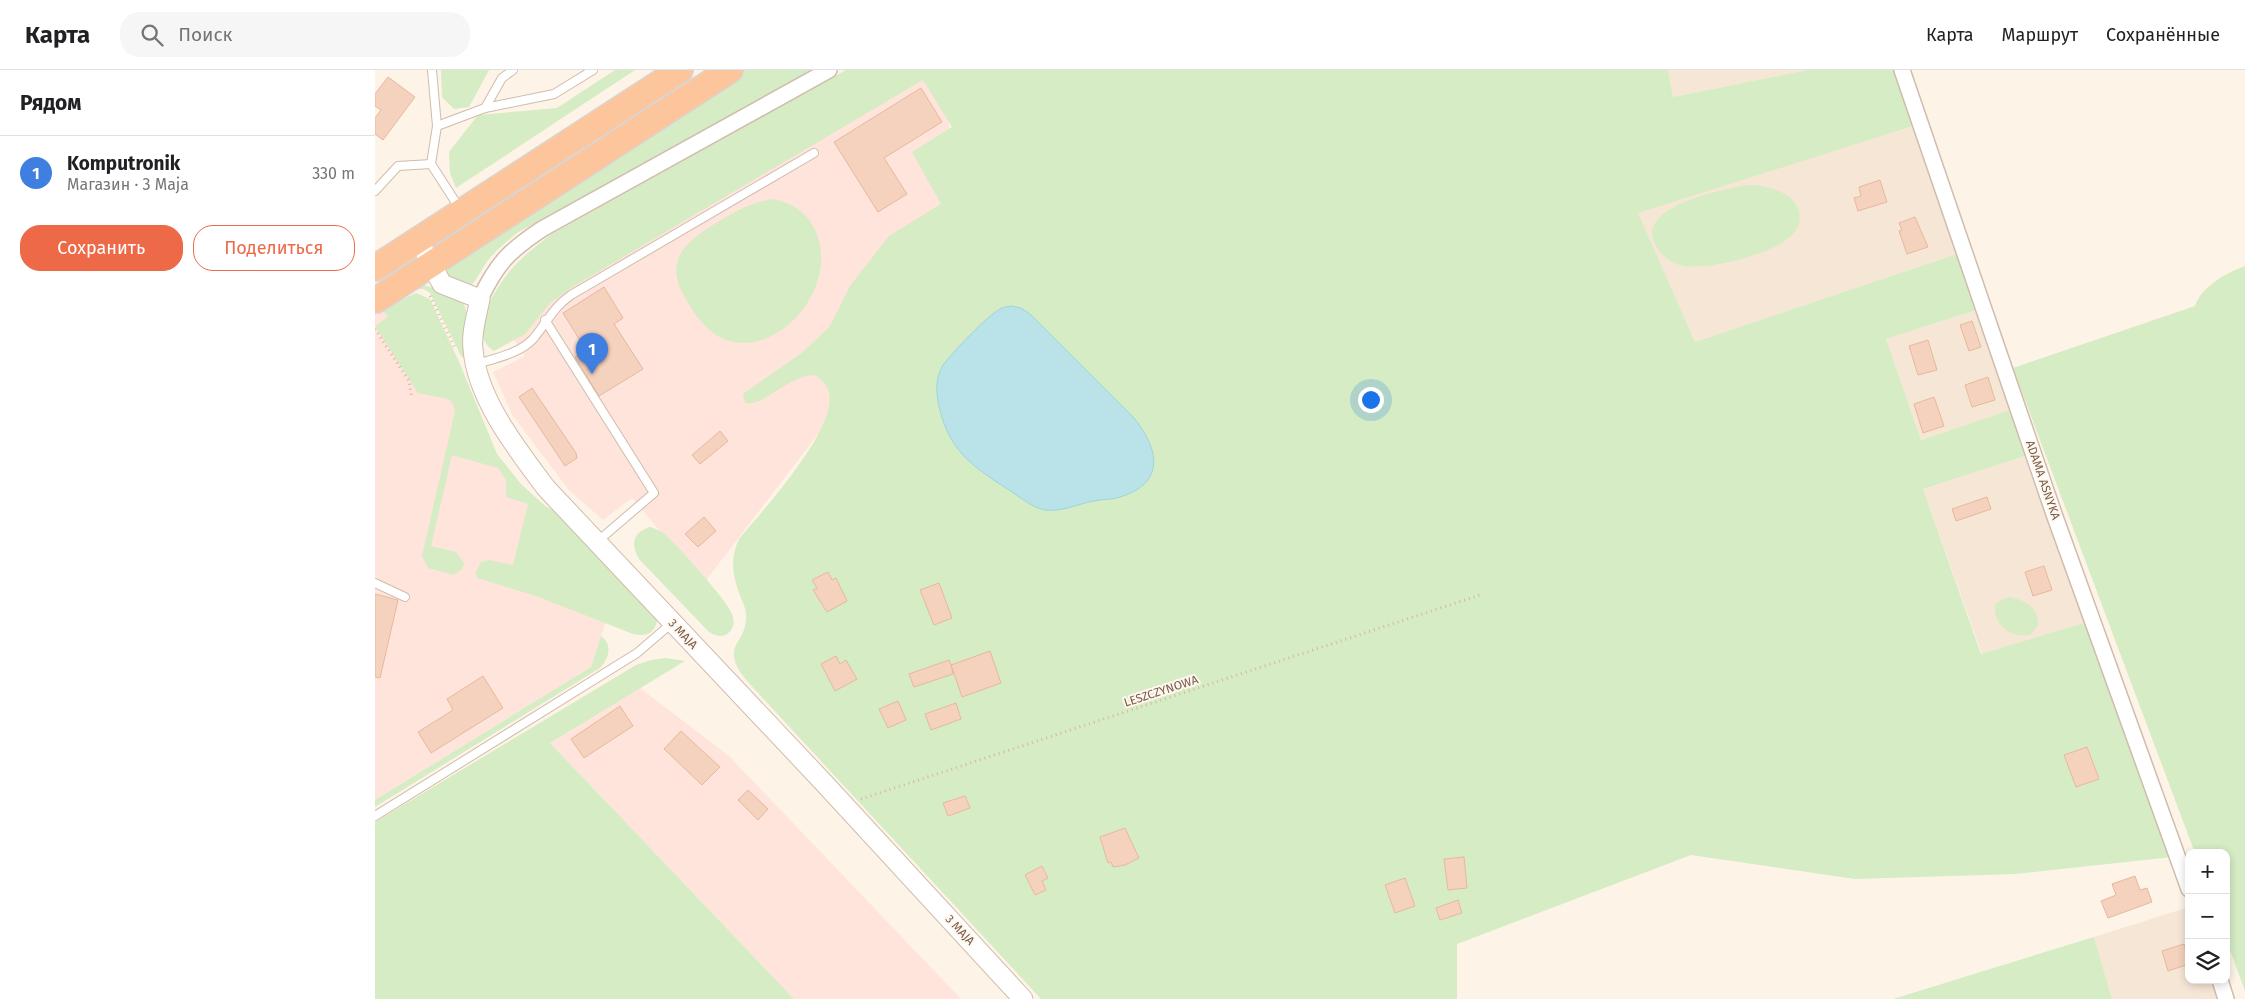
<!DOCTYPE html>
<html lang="ru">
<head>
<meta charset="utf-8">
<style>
  :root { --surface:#fff; --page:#f6f6f6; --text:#202124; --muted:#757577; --line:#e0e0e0; --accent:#ed6947 }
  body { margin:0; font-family:"Fira Sans",sans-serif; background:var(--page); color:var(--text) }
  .controls { position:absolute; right:15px; bottom:15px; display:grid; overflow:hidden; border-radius:10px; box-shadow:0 2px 8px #0003 }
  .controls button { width:45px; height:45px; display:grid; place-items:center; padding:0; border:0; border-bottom:1px solid var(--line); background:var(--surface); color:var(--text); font:25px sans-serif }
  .you { position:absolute; left:995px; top:329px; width:18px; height:18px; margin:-12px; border:4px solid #fff; border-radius:50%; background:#1a73e8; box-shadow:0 0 0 8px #1a73e833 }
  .badge { display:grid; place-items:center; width:32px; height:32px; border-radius:50%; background:var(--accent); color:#fff; font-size:16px; font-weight:700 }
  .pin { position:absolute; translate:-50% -41px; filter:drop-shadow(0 1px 2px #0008) }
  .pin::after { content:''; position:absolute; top:26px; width:18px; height:15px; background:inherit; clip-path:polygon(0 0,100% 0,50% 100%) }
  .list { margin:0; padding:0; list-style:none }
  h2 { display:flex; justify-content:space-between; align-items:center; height:65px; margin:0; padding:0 20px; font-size:21px }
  h2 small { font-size:16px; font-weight:400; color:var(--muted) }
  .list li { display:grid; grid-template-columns:32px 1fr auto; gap:15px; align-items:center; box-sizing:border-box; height:75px; padding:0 20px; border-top:1px solid var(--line) }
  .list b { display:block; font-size:19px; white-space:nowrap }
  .list p { margin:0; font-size:16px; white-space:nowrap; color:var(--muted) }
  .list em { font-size:16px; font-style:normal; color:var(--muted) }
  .actions { display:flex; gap:10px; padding:15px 20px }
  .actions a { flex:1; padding:11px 0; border:1px solid var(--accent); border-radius:20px; text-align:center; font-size:18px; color:var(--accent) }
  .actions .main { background:var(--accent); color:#fff }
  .icon { flex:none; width:28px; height:28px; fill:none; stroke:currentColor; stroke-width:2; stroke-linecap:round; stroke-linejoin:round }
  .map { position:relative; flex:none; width:1870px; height:929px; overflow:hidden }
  header { display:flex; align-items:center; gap:30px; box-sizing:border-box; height:70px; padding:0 25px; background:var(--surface); border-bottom:1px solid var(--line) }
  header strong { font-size:24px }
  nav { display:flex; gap:28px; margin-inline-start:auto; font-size:18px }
  .search { width:350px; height:45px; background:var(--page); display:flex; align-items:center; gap:12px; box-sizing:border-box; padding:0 18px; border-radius:20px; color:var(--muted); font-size:19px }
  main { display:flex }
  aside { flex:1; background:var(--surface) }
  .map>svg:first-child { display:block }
  .residential { fill:#f6e6d5 }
  .commercial { fill:#fee4db }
  .green { fill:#d5ecc4 }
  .water { fill:#bae3e9; stroke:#a0d3db }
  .building { fill:#f4d2bd; stroke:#e8b89d }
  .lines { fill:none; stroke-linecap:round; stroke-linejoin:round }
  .service-casing { stroke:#d0bcac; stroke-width:10 }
  .minor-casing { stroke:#d0bcac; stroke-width:18 }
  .tertiary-casing { stroke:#d0bcac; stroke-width:21 }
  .trunk-casing { stroke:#dcd4d0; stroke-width:28 }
  .path { stroke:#dab5a0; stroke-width:3; stroke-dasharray:1 4; stroke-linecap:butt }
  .service { stroke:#fff; stroke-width:8 }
  .minor { stroke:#fff; stroke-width:15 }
  .tertiary { stroke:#fff; stroke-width:19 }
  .trunk { stroke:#fcc59c; stroke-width:25 }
  .labels { text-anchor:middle; stroke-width:4; stroke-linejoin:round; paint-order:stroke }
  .street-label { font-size:12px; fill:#795a4a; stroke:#fff8ef }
</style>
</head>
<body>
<header>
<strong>Карта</strong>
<div class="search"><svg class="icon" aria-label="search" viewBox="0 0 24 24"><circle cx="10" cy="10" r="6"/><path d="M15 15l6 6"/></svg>Поиск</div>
<nav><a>Карта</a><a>Маршрут</a><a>Сохранённые</a></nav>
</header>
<main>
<aside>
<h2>Рядом<small></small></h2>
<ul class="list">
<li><span class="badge" style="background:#3f7fe0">1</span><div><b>Komputronik</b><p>Магазин · 3 Maja</p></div><em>330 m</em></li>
</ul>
<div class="actions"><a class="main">Сохранить</a><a>Поделиться</a></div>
</aside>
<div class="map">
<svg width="1870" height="929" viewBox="0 0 1870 929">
  <rect width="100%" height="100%" fill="#fdf4e7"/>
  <g class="residential">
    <polygon points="1293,0 1433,0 1298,27"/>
    <polygon points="1538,56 1582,184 1320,272 1262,142"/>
    <polygon points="1601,240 1635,340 1546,370 1511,269"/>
    <polygon points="1653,385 1712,552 1607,584 1548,419"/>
    <polygon points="1814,837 1814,910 1839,910 1845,929 1737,929 1719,867"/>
  </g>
  <g class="commercial">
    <polygon points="565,0 593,174 489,304 329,513 257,428 228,450 194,420 138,346 118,302 150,286 128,254"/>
    <polygon points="0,229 122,390 240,523 216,597 0,730"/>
    <polygon points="265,618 354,686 586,929 419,929 175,673"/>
  </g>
  <g class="green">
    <polygon points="66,0 114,0 94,37 79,39 67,27"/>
    <polygon points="240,0 260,0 81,118 75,103 74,82 103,45 182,38"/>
    <path d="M370 0H439L142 163C131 172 120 181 111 193 105 202 102 211 93 218 78 215 71 207 69 193L133 155Z"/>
    <path d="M471 0H1293L1298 27 1433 0H1519L1538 56 1263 143 1320 272 1582 184 1601 240 1511 269 1546 370 1635 340 1653 385 1548 419 1606 584 1712 552 1797 787 1640 804 1480 809 1316 785 1082 874V929H666L372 611C343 575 371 576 371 547 372 540 368 534 366 528 358 507 354 490 364 469 388 440 462 360 454 323 452 314 447 310 440 305 413 305 389 337 370 333L368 324 428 282 455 256 475 216 514 166 566 134 537 82 577 57 548 10 199 216 175 233 150 264 119 281C91 264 120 219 135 201 146 187 162 176 175 165Z"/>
    <path d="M1373 115C1394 115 1429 124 1424 153 1418 182 1334 200 1309 196 1296 194 1286 185 1280 174 1260 136 1350 119 1373 115Z"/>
    <path d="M398 129C418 133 433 143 441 162 467 224 389 302 337 262 328 255 321 246 315 236 287 195 305 174 343 152 361 141 377 132 398 129Z"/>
    <path d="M1870 196V921L1851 869V783H1820L1638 298 1820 236C1827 216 1851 203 1870 196Z"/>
    <polygon points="42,213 75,223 88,231 92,244 87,272 91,289 86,286 55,223 49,219 35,219"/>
    <path d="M41 223 55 229 85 294 122 384 146 414 170 436 184 443 282 550C280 564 270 567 258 564L164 527 102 508 101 502 106 492 114 490 138 495 153 434 131 427V410L123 398 77 385 56 476 81 482 89 493 87 499 79 505 53 498 47 486 80 341 77 332 73 329 43 323 0 256 13 247 7 239Z"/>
    <path d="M275 457C281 459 287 461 292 466 305 479 351 529 357 544 360 552 359 559 352 564 345 568 340 565 334 562L264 489C256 474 257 463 275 457Z"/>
    <path d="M1633 527C1649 529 1663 537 1663 555L1655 565C1636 568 1618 555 1620 535L1626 530Z"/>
    <path d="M226 566C238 575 234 588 225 598L0 737V730L216 597Z"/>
    <polygon points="291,588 310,591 175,673 419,929 0,929 0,752 261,595 276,590"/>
    <polygon points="1719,867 1737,929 1518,929"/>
  </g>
  <path class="water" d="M636 236 646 238 655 244 759 348C784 379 791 413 745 427 736 430 727 429 719 431 702 434 687 442 670 440 656 437 645 427 634 420 595 395 572 379 563 331 561 318 561 307 568 295 576 284 613 245 625 239 628 237 632 237 636 236Z"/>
  <g class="building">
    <polygon points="13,7 40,27 8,70 0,64 0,48 6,40 0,36 0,24"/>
    <polygon points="546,18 567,52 509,88 532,124 503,142 459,72"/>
    <polygon points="1505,110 1512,132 1483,141 1479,128 1486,126 1484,117"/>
    <polygon points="1540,147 1553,177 1532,184 1524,161 1527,160 1524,153"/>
    <polygon points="229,217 248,248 239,254 268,299 224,326 200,287 211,280 188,243"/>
    <polygon points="1597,251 1606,277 1594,281 1585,255"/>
    <polygon points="1553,270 1562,300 1543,305 1534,276"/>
    <polygon points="1613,307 1620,330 1597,337 1590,315"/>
    <polygon points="157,318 201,383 202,388 190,396 144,327"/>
    <polygon points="1559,327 1569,356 1548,363 1539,334"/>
    <polygon points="345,361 353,371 325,394 317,385"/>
    <polygon points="1612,427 1616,439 1581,451 1577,439"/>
    <polygon points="329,447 341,461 323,477 310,464"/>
    <polygon points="1669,496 1677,520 1658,526 1650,502"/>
    <polygon points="453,502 457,510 461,508 472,531 452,542 438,520 442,518 437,510"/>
    <polygon points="564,513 577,548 559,555 545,520"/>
    <polygon points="0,524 23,530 5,608 0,607"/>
    <polygon points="615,581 626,613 587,627 576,595 578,604 539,617 534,604 574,590 576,595"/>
    <polygon points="461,586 465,594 471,590 482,609 460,621 446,594"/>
    <polygon points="108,606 128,638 56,683 43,662 78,640 72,629"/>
    <polygon points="523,631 531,650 513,658 504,639"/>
    <polygon points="581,633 586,649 556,660 550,644"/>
    <polygon points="245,636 258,656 209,688 196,669"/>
    <polygon points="306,661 345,697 327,715 289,679"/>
    <polygon points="1712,677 1724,709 1701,717 1689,685"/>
    <polygon points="373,720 393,739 383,750 363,730"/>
    <polygon points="590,726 595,738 573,746 568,733"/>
    <polygon points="750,758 764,788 750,795 738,797 736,792 733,793 725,767"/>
    <polygon points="1089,787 1092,818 1073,820 1069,789"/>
    <polygon points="667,796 673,808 667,811 671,820 660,825 650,805"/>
    <polygon points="1760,806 1765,820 1772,818 1777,832 1733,848 1726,831 1741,825 1737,814"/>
    <polygon points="1030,808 1040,836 1020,843 1010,815"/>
    <polygon points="1083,830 1087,843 1065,850 1061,838"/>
    <polygon points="1809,874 1814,894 1793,901 1787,881"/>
  </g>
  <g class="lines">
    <defs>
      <g id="service">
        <polyline points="57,0 62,56 56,94 85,139"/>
        <polyline points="110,38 127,8 138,0"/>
        <polyline points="62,56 110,38 179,24 218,0"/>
        <polyline points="0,121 23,96 56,94"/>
        <polyline points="170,250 279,423 223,471"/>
        <path d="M102 294C120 288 144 284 158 269 172 253 177 238 196 225L439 83"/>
        <polyline points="0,513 30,527"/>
        <polyline points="0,746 262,583 297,553"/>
      </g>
      <g id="minor">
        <polyline points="1527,0 1679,444 1814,819"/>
        <path d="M105 229C122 193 134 181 167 159L454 0"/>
        <polyline points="1845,910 1851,929"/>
      </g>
      <path id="tertiary" d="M51 184 67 214 105 229C102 245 96 262 98 279 102 329 142 379 171 418L449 713 648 929"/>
      <g id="trunk">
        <polyline points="0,198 305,0"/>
        <polyline points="1,230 355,0"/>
      </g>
    </defs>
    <use href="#service" class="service-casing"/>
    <use href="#minor" class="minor-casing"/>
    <use href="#tertiary" class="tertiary-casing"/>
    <use href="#trunk" class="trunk-casing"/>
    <g class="path">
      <polyline points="55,226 80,278"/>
      <polyline points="0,259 34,311 37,328"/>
      <polyline points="486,729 1108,524"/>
    </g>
    <use href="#service" class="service"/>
    <use href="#minor" class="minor"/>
    <use href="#tertiary" class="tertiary"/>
    <use href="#trunk" class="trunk"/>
  </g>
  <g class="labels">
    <g class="street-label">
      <text transform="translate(1668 410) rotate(71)" y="4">ADAMA ASNYKA</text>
      <text transform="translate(308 564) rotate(47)" y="4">3 MAJA</text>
      <text transform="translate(786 621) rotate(-18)" y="4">LESZCZYNOWA</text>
      <text transform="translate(585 860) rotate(47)" y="4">3 MAJA</text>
    </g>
  </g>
</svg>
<div class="controls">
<button>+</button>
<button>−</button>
<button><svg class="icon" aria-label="layers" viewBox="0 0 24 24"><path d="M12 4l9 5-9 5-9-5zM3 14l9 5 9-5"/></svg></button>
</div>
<div class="you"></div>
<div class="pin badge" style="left:217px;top:304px;background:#3f7fe0">1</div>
</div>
</main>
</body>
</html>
